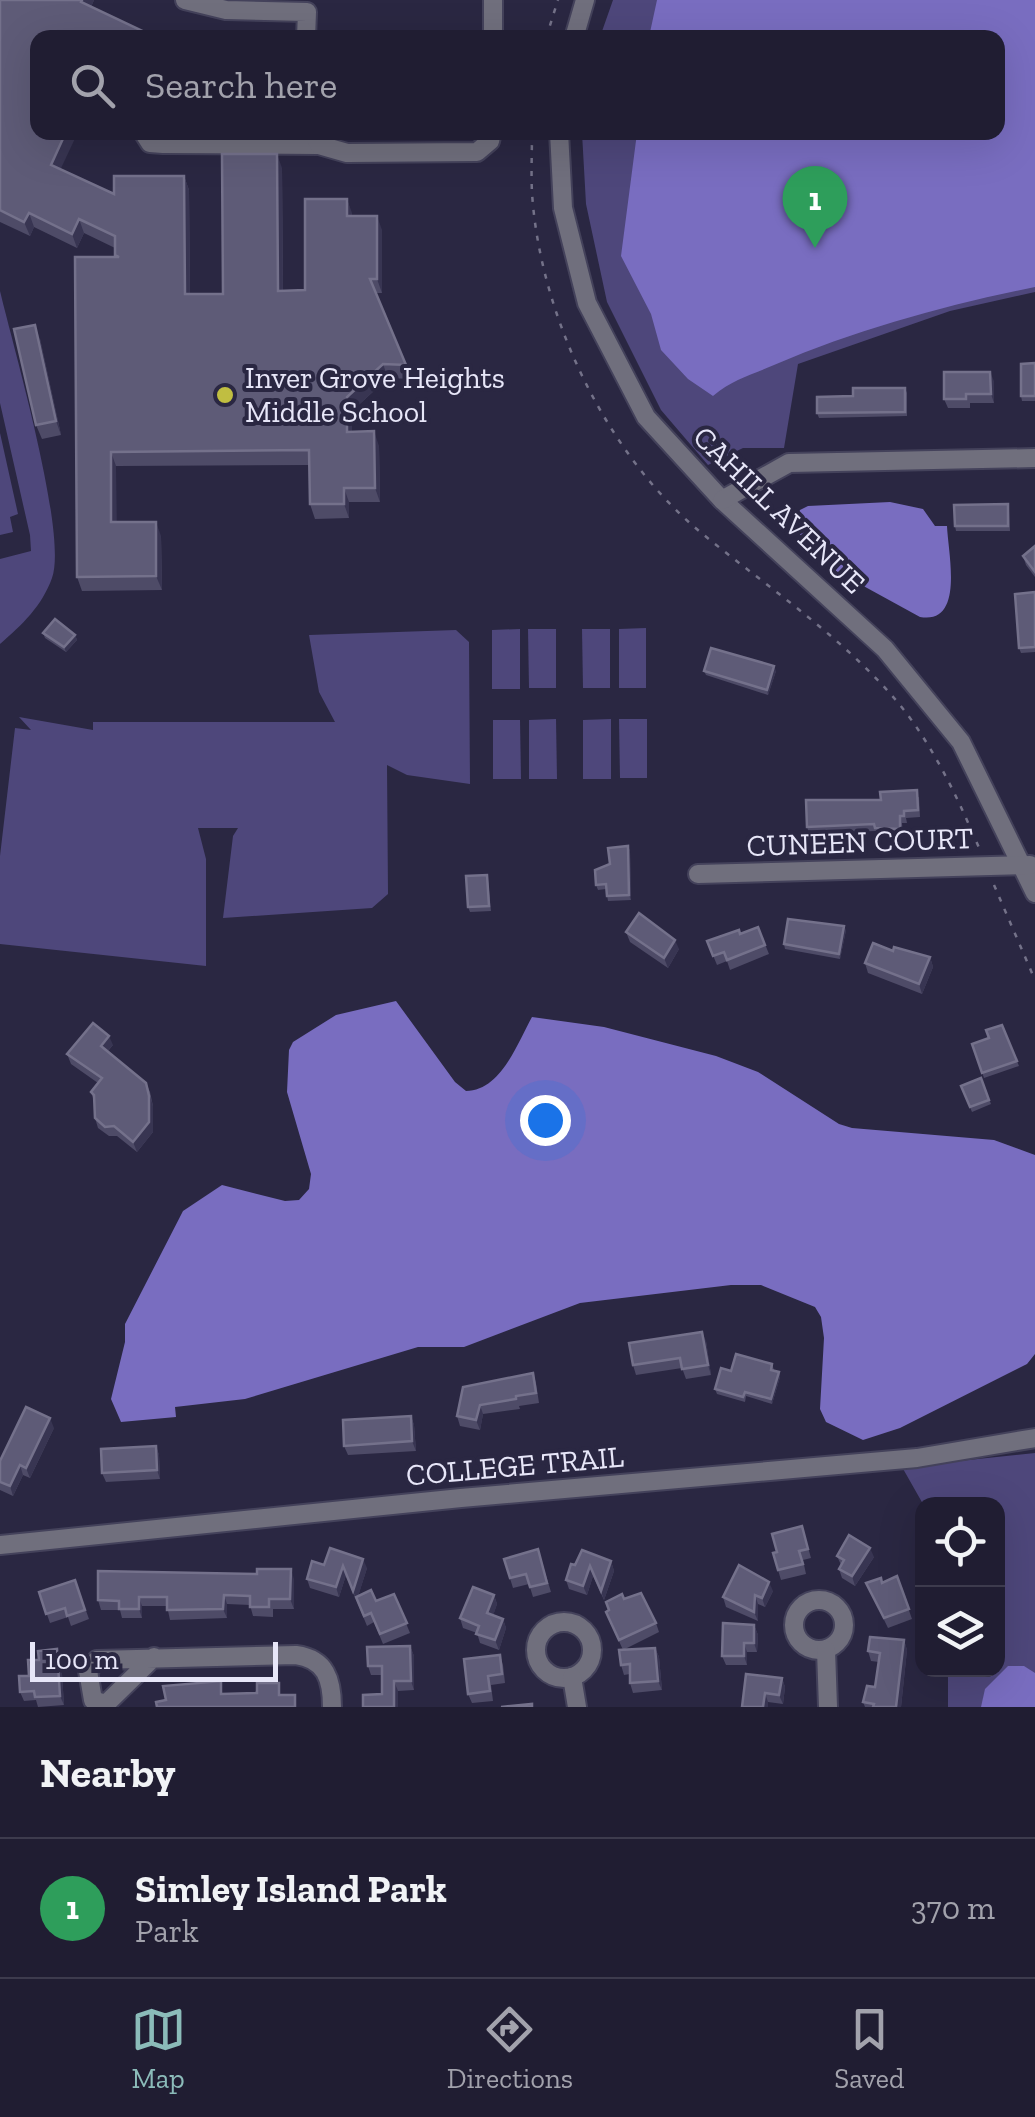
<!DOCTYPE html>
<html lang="en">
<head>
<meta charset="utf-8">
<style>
  :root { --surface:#201d32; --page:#2d2a3e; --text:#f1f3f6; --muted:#a2a2ac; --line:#3d3b4d; --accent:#8bbbb9 }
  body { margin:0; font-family:"Zilla Slab",serif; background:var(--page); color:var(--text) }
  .controls { position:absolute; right:30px; bottom:30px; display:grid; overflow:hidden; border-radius:20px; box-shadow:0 10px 40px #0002 }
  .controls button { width:90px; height:90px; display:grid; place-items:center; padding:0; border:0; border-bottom:2px solid var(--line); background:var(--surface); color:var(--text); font:50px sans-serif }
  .scale { position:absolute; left:30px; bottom:25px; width:248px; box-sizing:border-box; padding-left:10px; border:5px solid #e7e6f8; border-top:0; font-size:28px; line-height:35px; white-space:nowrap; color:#e7e6f8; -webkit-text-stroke:8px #2a2742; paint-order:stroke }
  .you { position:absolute; left:545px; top:1120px; width:35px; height:35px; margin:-25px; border:8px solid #fff; border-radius:50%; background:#1a73e8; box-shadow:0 0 0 15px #1a73e833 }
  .badge { display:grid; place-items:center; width:65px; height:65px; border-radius:50%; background:var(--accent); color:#fff; font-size:32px; font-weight:700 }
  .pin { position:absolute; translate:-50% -82px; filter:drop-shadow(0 2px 5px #0008) }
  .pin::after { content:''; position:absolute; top:52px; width:35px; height:30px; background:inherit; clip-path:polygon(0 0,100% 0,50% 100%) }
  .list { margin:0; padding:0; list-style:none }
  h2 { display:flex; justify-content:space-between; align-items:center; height:130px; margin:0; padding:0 40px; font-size:42px }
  h2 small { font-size:32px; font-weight:400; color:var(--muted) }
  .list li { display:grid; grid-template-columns:65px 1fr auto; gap:30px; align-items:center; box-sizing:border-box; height:140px; padding:0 40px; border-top:2px solid var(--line) }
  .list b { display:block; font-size:38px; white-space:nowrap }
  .list p { margin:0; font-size:32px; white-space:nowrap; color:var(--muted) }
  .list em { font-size:32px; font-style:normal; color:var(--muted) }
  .icon { flex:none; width:55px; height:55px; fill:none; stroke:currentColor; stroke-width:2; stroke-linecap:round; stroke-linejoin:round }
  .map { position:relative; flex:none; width:1035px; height:1707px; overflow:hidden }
  .search { position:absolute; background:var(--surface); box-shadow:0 10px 40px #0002; left:30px; right:30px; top:30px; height:110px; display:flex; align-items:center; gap:25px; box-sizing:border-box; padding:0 35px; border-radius:20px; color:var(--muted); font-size:38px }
  .sheet { height:270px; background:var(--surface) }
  nav { display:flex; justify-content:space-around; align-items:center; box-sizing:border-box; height:140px; border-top:2px solid var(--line); background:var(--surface); font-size:28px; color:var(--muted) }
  nav a { display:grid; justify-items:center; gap:5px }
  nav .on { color:var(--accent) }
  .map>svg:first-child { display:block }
  .green { fill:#4e477b }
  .water { fill:#796dc0 }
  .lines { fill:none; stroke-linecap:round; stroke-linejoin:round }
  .minor-casing { stroke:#44425b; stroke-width:22 }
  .path { stroke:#747289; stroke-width:2.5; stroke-dasharray:5 8; stroke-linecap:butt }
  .minor { stroke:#706f7d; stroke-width:18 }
  .wall { fill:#4e4b67 }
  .shaded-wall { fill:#383552 }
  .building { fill:#5e5b77; stroke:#74718b; stroke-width:2.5 }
  .poi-dot { fill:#c0be41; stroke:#2a2742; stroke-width:4 }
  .labels { text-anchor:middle; stroke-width:8; stroke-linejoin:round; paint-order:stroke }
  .poi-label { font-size:30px; fill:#e7e6f8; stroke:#2a2742; text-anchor:start }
  .street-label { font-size:30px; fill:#e7e6f8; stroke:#2a2742 }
</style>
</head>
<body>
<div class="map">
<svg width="1035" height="1707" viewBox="0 0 1035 1707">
  <rect width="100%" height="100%" fill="#2a2742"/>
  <g class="green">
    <polygon points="613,0 1035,0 1035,292 950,311 798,364 784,448 743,448 708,465 661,410 607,302 586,204 582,133 998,132 998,38 600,37"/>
    <path d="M0 291C13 346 68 534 52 578 42 606 22 625 0 644V559L31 551 30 535 0 403Z"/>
    <polygon points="0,433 18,514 10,517 13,532 0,535"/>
    <polygon points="646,628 646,688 619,688 619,629"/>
    <polygon points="520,629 520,689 492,689 492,630"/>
    <polygon points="528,629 556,629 556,688 529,688"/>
    <polygon points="582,629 610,629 610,688 583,688"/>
    <polygon points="456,630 469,642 470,784 407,775 387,765 388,894 372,908 223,918 233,836 238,828 198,828 206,859 206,966 0,944 0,856 15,728 31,730 19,717 93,730 93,722 335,722 319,692 309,635"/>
    <polygon points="556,719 557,779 529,779 529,720"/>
    <polygon points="611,719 611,779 583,779 583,720"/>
    <polygon points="619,719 647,719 647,778 620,778"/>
    <polygon points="493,720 520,720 521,779 493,779"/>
    <polygon points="1035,1453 1035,1707 948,1707 948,1670 998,1670 998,1504 923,1504 902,1467"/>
  </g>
  <g class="water">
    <path d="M657 0H1035V287C946 305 858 329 774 365 751 375 733 379 713 396L688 379 661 350 651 314 621 256 637 133 998 132V38L649 37Z"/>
    <path d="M890 502 923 509 935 526H947C948 553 965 625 920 617L827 566 793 526 800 510 808 506Z"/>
    <path d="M396 1001 455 1082 466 1091C501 1091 518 1042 532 1017L604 1027 716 1056 758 1072 839 1124 852 1128 994 1140 1035 1155V1354L1027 1364 900 1428 863 1440 826 1422 820 1409 824 1338 821 1317 815 1307 761 1285H731L580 1303 464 1347H418L245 1399 175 1407 176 1417 121 1422 111 1399 125 1342V1324L183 1211 222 1185 285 1201 299 1200 309 1189 311 1174 287 1092 289 1050 293 1042 336 1015Z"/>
    <polygon points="1008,1666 1024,1666 1035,1673 1035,1707 981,1707 985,1689"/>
  </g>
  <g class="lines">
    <defs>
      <g id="minor">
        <polyline points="185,0 226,10 307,12 306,38"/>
        <polyline points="493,0 493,38"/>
        <polyline points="574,38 585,0"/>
        <polyline points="143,132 150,143 163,144 319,145"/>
        <polyline points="313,132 319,145 347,153 477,152 490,141 492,132"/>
        <polyline points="559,132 563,208 587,303 646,417 722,500 885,649 961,742 1035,893"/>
        <polyline points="722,500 789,463 1035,458"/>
        <polyline points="698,874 1030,865"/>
        <polyline points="0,1545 461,1498 917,1458 1035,1438"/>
        <circle cx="819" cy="1625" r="25"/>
        <circle cx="564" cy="1650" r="28"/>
        <polyline points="826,1650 828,1707"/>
        <path d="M154 1657 106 1704 93 1700 88 1671 97 1660 296 1655C326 1659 332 1680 332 1707"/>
        <polyline points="572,1677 577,1707"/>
      </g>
    </defs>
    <use href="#minor" class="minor-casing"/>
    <g class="path">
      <polyline points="546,38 558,0"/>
      <path d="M532 132C532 153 531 173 532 193 540 315 605 452 699 531 768 588 848 640 904 710 937 753 959 801 980 850"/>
      <polyline points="994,885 1035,980"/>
    </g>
    <use href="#minor" class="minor"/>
  </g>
  <g class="wall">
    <polygon points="0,0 94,0 91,7 38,38 61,169 114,194 184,176 189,190 190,294 223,294 282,168 283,291 305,290 347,199 352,216 382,230 382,293 376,293 411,379 388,378 352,411 352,432 379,446 380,502 349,502 349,518 315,519 310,504 309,465 116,466 116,522 161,536 162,590 82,591 77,577 116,257 115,248 84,233 77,248 34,227 30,236 0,222"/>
    <polygon points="40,339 61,435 42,439 36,425"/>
    <polygon points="1035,363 1035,401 1022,401 1021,396"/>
    <polygon points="994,381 994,403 970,403 970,408 948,408 944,399"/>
    <polygon points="905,388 907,393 907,416 819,418 817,413 853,396"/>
    <polygon points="1009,509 1010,531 956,531 955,526"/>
    <polygon points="1035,546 1035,577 1026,565 1023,556"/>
    <polygon points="1035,592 1035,652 1021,653 1019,648"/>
    <polygon points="43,633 75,635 77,640 66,652 45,638"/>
    <polygon points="704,671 776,671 768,695 706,675"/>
    <polygon points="919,797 920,817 906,818 907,823 902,823 903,836 877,835 876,831 809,833 807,827"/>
    <polygon points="628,846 630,851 631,900 608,901 606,889 598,890 596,885 610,864"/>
    <polygon points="488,880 491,911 470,912 468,907"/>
    <polygon points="758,927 769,954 730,970 727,961 717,965 707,941 740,934"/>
    <polygon points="846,930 840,959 785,949 784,944"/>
    <polygon points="626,932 679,949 668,968 630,942"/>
    <polygon points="930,957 933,967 922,994 868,973 865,963"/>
    <polygon points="1002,1025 1019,1066 984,1078 972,1044 989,1038"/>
    <polygon points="113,1045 108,1051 146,1083 150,1092 153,1106 153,1132 137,1152 117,1136 109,1136 98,1128 95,1118 94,1101 91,1092 98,1083 71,1064 67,1054"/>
    <polygon points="981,1078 991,1104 972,1112 961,1086"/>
    <polygon points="706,1341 711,1375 686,1379 682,1368 636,1375 633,1365"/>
    <polygon points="772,1364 774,1370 779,1372 780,1377 772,1404 746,1396 745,1402 717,1394 715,1389 731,1371"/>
    <polygon points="533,1373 536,1383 539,1403 519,1406 520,1409 483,1414 480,1430 460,1426 457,1416"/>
    <polygon points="411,1416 414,1425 416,1451 348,1455 344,1446"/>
    <polygon points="54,1428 30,1478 23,1475 13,1496 0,1490 0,1461"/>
    <polygon points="156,1446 159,1455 160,1479 106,1482 102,1473"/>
    <polygon points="802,1526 811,1558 803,1560 806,1574 781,1580 778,1570 777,1552"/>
    <polygon points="538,1549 551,1592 533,1597 529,1584 513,1588 504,1559"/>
    <polygon points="837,1556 874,1557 855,1586 842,1578 839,1569 841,1565"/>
    <polygon points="611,1561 614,1571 604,1600 593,1576 587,1595 569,1589 566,1580 575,1565"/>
    <polygon points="324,1565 367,1568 358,1596 376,1601 394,1594 410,1633 383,1644 374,1622 367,1626 346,1575 339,1597 310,1588 307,1579"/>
    <polygon points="897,1576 912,1619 888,1628 866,1583 882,1583"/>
    <polygon points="294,1579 294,1609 273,1609 273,1617 253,1616 250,1605 227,1604 227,1618 170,1620 167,1606 142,1606 142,1618 122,1618 120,1610 101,1610 98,1600"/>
    <polygon points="75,1580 89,1619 71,1626 68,1617 50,1623 39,1592"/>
    <polygon points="773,1591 765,1607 758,1604 758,1621 726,1607 723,1597"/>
    <polygon points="494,1595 497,1604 493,1615 503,1619 506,1628 499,1650 480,1643 477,1633 463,1628 460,1618"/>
    <polygon points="624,1599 656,1623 659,1632 623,1650 606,1612"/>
    <polygon points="754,1625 758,1635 757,1652 747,1652 747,1665 726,1665 722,1656"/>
    <polygon points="904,1640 907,1650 901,1707 865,1707 863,1702 875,1687 879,1662 871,1661 868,1651"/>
    <polygon points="410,1646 414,1656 414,1690 398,1691 382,1694 382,1675 371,1675 368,1666"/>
    <polygon points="655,1648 659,1657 662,1690 633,1693 630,1683 630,1674 624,1675 621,1665"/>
    <polygon points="500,1655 503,1665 505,1683 491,1685 493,1701 472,1703 468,1694"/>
    <polygon points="61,1659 64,1705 38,1707 36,1700 24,1701 20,1692 29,1676"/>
    <polygon points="782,1678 785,1687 783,1704 768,1702 768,1707 742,1707"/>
  </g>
  <g class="shaded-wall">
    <polygon points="82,0 94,0 87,16 81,2"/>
    <polygon points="66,132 78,132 56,179 51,165"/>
    <polygon points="277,154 282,168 283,305 278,291"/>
    <polygon points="184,176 189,190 190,308 185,294"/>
    <polygon points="347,199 352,213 352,230 347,216"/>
    <polygon points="29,213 34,227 30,236 24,222"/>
    <polygon points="377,216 382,230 382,293 377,279"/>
    <polygon points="79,219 84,233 77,248 72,234"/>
    <polygon points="35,325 40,339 61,435 56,421"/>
    <polygon points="383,364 388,378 352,411 352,446 347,432 347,397"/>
    <polygon points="990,372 994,381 994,403 991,394"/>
    <polygon points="374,431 379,446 380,502 375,488"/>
    <polygon points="111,452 116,466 117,536 111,522"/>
    <polygon points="344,488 349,502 349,518 344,504"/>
    <polygon points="156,522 161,536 162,590 156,576"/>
    <polygon points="75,635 77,640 66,652 64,647"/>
    <polygon points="774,666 776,671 768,695 767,690"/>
    <polygon points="628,846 630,851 631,900 629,895"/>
    <polygon points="844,926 846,930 840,959 839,954"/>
    <polygon points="675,940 679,949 668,968 664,958"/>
    <polygon points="930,957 933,967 922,994 919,984"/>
    <polygon points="109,1036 113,1045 104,1055 101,1046"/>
    <polygon points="146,1083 153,1106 153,1132 137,1152 133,1142"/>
    <polygon points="702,1332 706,1341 711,1375 708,1365"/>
    <polygon points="779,1372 780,1377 772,1404 771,1399"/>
    <polygon points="480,1405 483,1414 480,1430 476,1420"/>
    <polygon points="411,1416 414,1425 416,1451 412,1441"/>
    <polygon points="50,1418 54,1428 30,1478 26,1468"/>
    <polygon points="156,1446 159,1455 160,1479 157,1470"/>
    <polygon points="20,1465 23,1475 13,1496 10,1486"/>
    <polygon points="870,1548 874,1557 855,1586 852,1576"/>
    <polygon points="363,1559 367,1568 357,1600 353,1591"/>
    <polygon points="611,1561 614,1571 604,1600 601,1591"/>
    <polygon points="343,1566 346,1575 339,1597 336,1587"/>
    <polygon points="590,1566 593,1576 587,1595 583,1586"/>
    <polygon points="291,1569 294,1579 294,1609 290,1599"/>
    <polygon points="769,1582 773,1591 765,1607 762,1598"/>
    <polygon points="224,1595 227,1604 227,1618 223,1609"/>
    <polygon points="494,1595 497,1604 491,1622 487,1613"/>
    <polygon points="755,1595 758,1604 758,1621 754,1612"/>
    <polygon points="139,1597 142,1606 142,1618 139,1609"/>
    <polygon points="503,1619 506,1628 499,1650 495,1640"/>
    <polygon points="754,1625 758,1635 757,1652 754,1643"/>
    <polygon points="904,1640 907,1650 901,1707 896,1707"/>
    <polygon points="744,1643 747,1652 747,1665 744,1656"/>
    <polygon points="410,1646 414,1656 414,1690 411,1681"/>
    <polygon points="655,1648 659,1657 662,1690 658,1681"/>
    <polygon points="57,1649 61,1659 64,1705 60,1696"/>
    <polygon points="782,1678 785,1687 783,1704 779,1695"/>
    <polygon points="394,1681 398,1691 398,1707 394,1707"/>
    <polygon points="765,1693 768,1702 768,1707 763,1707"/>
  </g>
  <g class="building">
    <polygon points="0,0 82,0 81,2 149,34 147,38 38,38 38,132 66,132 51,165 114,194 114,176 184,176 185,294 223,294 222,154 277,154 278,291 305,290 305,199 347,199 347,216 377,216 377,279 370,279 406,365 383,364 347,397 347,432 374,431 375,488 344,488 344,504 310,504 309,450 111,452 111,522 156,522 156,576 77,577 75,257 119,257 115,255 115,236 79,219 72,234 29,213 24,222 0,210"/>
    <polygon points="35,325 56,421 36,425 14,329"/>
    <polygon points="1035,363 1035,396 1021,396 1021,364"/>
    <polygon points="944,372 990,372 991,394 966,394 966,399 944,399"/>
    <polygon points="853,388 905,388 905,412 817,413 817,397 853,396"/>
    <polygon points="1008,504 1008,526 955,526 954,505"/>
    <polygon points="1035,546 1035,572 1023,556"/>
    <polygon points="1035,592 1035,647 1019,648 1015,594"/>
    <polygon points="55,619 75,635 64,647 43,633"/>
    <polygon points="711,648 774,666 767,690 704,671"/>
    <polygon points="917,790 918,810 904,811 904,816 900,816 900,829 875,828 874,824 807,827 806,800 881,800 880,792"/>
    <polygon points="628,846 629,895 607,896 606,884 596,885 595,870 610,864 608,848"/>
    <polygon points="487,875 489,906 468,907 466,876"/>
    <polygon points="639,913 675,940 664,958 626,932"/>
    <polygon points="788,919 844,926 839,954 784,944"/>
    <polygon points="758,927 765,945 727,960 724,952 713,956 707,941 739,930 740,934"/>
    <polygon points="873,943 893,951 894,947 930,957 919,984 865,963"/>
    <polygon points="93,1023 109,1036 101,1046 146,1083 149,1096 149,1122 133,1142 114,1126 105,1127 95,1118 94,1095 91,1092 102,1078 67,1054"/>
    <polygon points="1002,1025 1017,1061 982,1073 972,1044 989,1038 986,1030"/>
    <polygon points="981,1078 989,1100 970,1107 961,1086"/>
    <polygon points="702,1332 708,1365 682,1369 680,1358 633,1365 629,1343"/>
    <polygon points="736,1354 772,1364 771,1370 779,1372 771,1399 745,1392 743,1397 715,1389 721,1368 731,1371"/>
    <polygon points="533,1373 536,1393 516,1396 516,1399 480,1405 476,1420 457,1416 463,1387"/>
    <polygon points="26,1407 50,1418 26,1468 20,1465 10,1486 0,1482 0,1461"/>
    <polygon points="411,1416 412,1441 344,1446 343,1420"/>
    <polygon points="156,1446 157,1470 102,1473 101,1449"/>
    <polygon points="802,1526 808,1549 799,1551 803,1564 778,1570 773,1553 777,1552 772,1534"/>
    <polygon points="849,1535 870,1548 852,1576 839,1569 844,1560 837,1556"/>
    <polygon points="330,1548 363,1559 353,1591 343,1566 336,1587 307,1579 312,1561 324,1565"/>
    <polygon points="538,1549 547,1583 530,1587 526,1574 510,1578 504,1559"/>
    <polygon points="582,1550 611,1561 601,1591 590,1566 583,1586 566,1580 571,1564 575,1565"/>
    <polygon points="739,1565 769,1582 762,1598 755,1595 754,1612 723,1597"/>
    <polygon points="257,1569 291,1569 290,1599 269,1599 269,1607 250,1607 250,1596 224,1595 223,1609 167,1610 167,1597 139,1597 139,1609 119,1609 119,1601 98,1600 98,1571 257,1574"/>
    <polygon points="897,1576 909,1609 884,1618 866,1583 881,1578 882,1583"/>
    <polygon points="75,1580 85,1610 67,1616 65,1608 46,1614 39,1592"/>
    <polygon points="473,1587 494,1595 487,1613 503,1619 495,1640 476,1634 479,1626 460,1618"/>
    <polygon points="371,1590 376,1601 394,1594 407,1623 380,1634 371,1613 364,1616 356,1597"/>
    <polygon points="641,1593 656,1623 619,1640 606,1612 609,1610 606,1602 622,1594 624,1599"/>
    <polygon points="723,1623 754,1625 754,1643 744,1643 744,1656 722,1656"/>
    <polygon points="870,1637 904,1640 896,1707 873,1707 874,1704 863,1702 867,1686 875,1687 880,1653 868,1651"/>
    <polygon points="410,1646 411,1681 394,1681 394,1707 363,1707 363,1695 382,1694 382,1666 368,1666 367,1647"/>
    <polygon points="655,1648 658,1681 630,1683 630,1664 621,1665 619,1650"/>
    <polygon points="57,1649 60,1696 35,1697 34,1691 20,1692 19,1676 29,1676 28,1660 39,1660 38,1651"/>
    <polygon points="500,1655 502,1674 488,1676 490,1691 468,1694 464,1659"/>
    <polygon points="746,1674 782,1678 779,1695 765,1693 763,1707 742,1707"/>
    <polygon points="221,1681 221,1694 257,1693 257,1683 279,1683 279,1695 295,1695 295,1707 157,1707 156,1702 166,1700 163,1686"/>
    <polygon points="532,1704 532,1707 501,1707"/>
  </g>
  <circle class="poi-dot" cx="225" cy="395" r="10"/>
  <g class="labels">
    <g class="poi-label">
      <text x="245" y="388">Inver Grove Heights<tspan x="245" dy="34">Middle School</tspan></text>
    </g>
    <g class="street-label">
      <text transform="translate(779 510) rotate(44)" y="10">CAHILL AVENUE</text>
      <text transform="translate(860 842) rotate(-2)" y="10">CUNEEN COURT</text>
      <text transform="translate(515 1466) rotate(-5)" y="10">COLLEGE TRAIL</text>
    </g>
  </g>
</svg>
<div class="controls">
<button><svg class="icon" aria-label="locate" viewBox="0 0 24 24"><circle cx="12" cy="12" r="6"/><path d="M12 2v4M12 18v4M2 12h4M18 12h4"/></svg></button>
<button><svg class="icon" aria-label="layers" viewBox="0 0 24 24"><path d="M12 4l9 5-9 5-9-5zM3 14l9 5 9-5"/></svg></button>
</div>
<div class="scale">100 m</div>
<div class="you"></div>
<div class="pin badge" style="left:815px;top:248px;background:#2e9e5b">1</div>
<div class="search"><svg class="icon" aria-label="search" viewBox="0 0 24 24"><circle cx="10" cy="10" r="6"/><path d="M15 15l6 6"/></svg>Search here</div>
</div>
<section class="sheet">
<h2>Nearby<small></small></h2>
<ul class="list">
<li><span class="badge" style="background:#2e9e5b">1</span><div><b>Simley Island Park</b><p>Park</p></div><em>370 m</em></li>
</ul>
</section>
<nav>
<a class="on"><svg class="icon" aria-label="map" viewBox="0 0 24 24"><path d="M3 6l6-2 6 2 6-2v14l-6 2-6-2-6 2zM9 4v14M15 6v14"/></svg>Map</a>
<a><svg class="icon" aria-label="directions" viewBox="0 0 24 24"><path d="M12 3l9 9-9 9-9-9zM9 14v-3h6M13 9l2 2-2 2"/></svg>Directions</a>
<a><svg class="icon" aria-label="saved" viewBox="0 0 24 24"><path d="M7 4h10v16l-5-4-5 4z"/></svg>Saved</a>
</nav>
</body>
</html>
